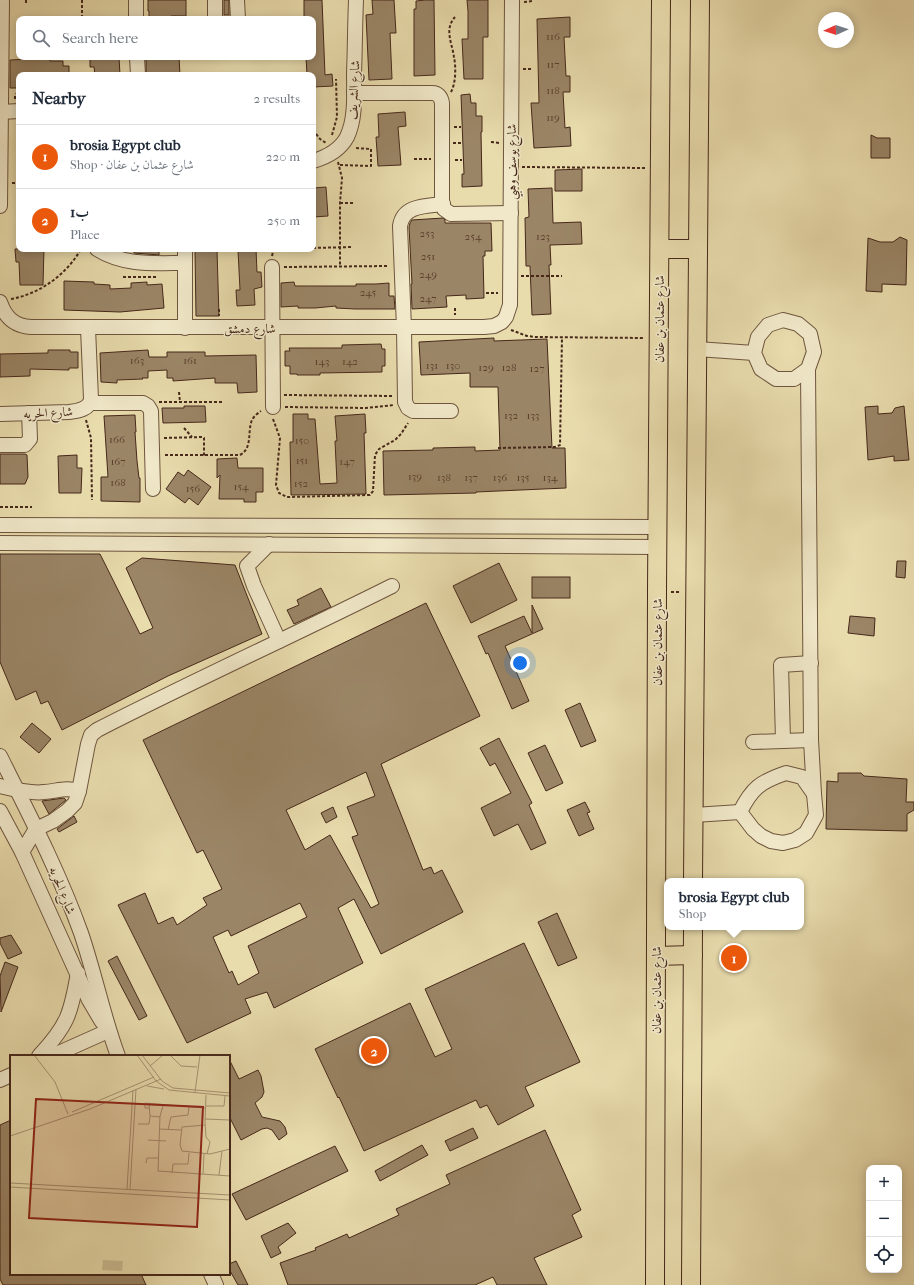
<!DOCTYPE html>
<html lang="en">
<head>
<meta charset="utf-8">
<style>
  :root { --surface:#fff; --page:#f2f2f3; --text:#1f2937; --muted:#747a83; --line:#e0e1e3; --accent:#ea580c }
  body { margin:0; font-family:"IM FELL French Canon",Amiri,serif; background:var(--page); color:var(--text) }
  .controls { position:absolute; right:12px; bottom:12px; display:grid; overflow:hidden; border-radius:8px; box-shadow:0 2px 10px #0003 }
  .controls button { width:36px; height:36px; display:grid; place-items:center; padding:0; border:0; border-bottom:1px solid var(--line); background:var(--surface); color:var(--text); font:20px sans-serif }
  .compass { position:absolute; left:818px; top:12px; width:36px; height:36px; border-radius:50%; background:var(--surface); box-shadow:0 2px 10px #0003; rotate:267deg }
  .you { position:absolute; left:520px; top:663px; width:14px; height:14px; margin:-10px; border:3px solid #fff; border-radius:50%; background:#1a73e8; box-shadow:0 0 0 6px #1a73e833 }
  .badge { display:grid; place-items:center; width:26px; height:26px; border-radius:50%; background:var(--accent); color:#fff; font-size:13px; font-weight:700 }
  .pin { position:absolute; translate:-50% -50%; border:2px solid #fff; box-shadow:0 1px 4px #0006 }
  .popup { position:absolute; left:664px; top:878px; width:140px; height:52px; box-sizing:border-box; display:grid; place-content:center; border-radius:8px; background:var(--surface); filter:drop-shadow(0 1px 3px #0005); font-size:13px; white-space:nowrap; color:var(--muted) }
  .popup b { font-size:15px; color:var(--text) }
  .popup::after { content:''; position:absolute; left:50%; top:100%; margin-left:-8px; border:8px solid transparent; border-top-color:var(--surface) }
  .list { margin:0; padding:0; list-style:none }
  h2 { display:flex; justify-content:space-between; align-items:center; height:52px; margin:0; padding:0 16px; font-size:17px }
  h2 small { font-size:13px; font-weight:400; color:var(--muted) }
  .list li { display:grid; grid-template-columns:26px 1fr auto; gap:12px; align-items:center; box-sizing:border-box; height:64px; padding:0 16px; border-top:1px solid var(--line) }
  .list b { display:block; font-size:15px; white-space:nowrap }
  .list p { margin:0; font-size:13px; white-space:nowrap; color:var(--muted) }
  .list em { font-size:13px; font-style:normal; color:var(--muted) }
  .icon { flex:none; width:22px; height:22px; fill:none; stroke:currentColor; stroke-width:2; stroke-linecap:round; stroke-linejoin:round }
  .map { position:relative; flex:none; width:914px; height:1285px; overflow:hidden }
  .search { position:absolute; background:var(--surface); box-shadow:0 2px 10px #0003; left:16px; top:16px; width:300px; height:44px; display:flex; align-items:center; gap:10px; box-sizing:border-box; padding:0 14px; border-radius:8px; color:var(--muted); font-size:15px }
  .panel { position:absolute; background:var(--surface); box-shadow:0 2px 10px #0003; left:16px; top:72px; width:300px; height:180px; border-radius:8px }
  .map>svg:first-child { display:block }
  .building { fill:#9a8566; stroke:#46281a; fill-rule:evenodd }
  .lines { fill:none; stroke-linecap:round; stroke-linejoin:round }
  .minor-casing { stroke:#6e553e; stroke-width:16 }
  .major-casing { stroke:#46281a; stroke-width:20 }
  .path { stroke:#46281a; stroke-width:2; stroke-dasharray:3 2; stroke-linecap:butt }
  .minor { stroke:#f0e8c9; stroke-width:14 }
  .major { stroke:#e8dbac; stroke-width:18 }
  .labels { text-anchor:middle; stroke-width:3; stroke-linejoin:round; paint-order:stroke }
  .number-label { font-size:11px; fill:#5b3f2d }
  .street-label { font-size:13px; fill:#46281a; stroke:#f0e8c9 }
  .inset-road { fill:none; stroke:#a79372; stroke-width:1 }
  .view { fill:#8f2418; fill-opacity:0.15; stroke:#8f2418; stroke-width:2 }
  .inset-edge { fill:none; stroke:#46281a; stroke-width:2 }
</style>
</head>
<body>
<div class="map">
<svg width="914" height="1285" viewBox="0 0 914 1285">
  <rect width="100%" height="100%" fill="#e8dbac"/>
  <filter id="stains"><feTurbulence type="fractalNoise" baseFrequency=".005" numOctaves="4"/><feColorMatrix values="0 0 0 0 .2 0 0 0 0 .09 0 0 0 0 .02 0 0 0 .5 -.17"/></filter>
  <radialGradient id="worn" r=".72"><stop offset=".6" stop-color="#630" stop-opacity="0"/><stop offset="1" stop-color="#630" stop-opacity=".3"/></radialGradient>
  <g class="building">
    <polygon points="148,0 186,0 186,16 171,16 171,19 149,19 149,11 148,11"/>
    <rect x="224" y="0" width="5" height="15"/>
    <polygon points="304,0 322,0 325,75 332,74 333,86 313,87 313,75 307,75 306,57 313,57 313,19 304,19"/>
    <polygon points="372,0 394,0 396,33 390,33 392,79 369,80 366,15 373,14"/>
    <polygon points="425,0 434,0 435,75 414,76 414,9 416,9 416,1"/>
    <polygon points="467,0 488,0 488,37 483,37 483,79 464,79 462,39 468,39 468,11"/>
    <polygon points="570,17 570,37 564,37 566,76 570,76 570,92 563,92 565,128 570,127 571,146 534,148 531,103 539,103 537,19"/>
    <polygon points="31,57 50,57 50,61 63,61 63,66 69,66 69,75 19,75 19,88 10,88 10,60 31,59"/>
    <polygon points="90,57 119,57 120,75 95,75 94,67 90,67"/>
    <polygon points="146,57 179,57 180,75 146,75"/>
    <polygon points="470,94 471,103 476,103 476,116 482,116 482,132 481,132 482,186 462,187 462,174 464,174 461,95"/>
    <polygon points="405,112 406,126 398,127 401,165 378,166 376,137 379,137 378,114"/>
    <polygon points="871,135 877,138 890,138 890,158 871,158"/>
    <polygon points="582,169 582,191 555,191 555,170"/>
    <polygon points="326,187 328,216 313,217 313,188"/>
    <polygon points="552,188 553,223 581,222 582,244 550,245 551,265 549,265 551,314 532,315 530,266 526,266 525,218 529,217 528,189"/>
    <polygon points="443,218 445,220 445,223 491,223 492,251 485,251 485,256 483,256 484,298 466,299 466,295 446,296 447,307 412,309 411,284 412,284 409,227 410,223 412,220"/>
    <polygon points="900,237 907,240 906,285 882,284 882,292 866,291 868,238 880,242 893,242"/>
    <polygon points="15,249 44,249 43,285 20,285 19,262 16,262"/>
    <polygon points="134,249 159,249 159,255 134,253"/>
    <polygon points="256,249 257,272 261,272 262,287 254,289 255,305 237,306 236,290 240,290 238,250"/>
    <polygon points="217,250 219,316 196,316 195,251"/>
    <polygon points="64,281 94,282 94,284 110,285 110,289 131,288 131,283 147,282 147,285 162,284 164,308 120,312 64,310"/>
    <polygon points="294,282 295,286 356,286 356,284 376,284 389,283 389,296 394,296 395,309 355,309 336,308 336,306 315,308 298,308 298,306 281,307 281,283"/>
    <polygon points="494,338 494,341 547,339 552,448 565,448 566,488 476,492 476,493 384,495 383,451 433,450 433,448 475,447 475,451 500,450 498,387 470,387 470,373 421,375 419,342"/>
    <polygon points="381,344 382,349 385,349 385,366 382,366 382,372 320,373 320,375 297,375 297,374 290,374 290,366 285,366 285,351 290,351 289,348 342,348 342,345"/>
    <polygon points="48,350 70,350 70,352 78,352 78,368 69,368 69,370 30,369 30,376 0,377 0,354 48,353"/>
    <polygon points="148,350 149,357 167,357 167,352 205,352 205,356 256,355 257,392 238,393 237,383 215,383 215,378 173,381 173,378 167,378 167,370 148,371 148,378 142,378 143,379 117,380 117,383 101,382 100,353"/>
    <polygon points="184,406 205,406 206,422 163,423 162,408 184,408"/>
    <polygon points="878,406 878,414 892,413 895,408 904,406 909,460 894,461 894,456 868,460 865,407"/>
    <polygon points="293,414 308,414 308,419 315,419 320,484 337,483 335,441 337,441 335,416 365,414 366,433 364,433 366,494 291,495 290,442 293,442"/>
    <polygon points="135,415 136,432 135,432 137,461 139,478 140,478 140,502 101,501 101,477 108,477 104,416"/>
    <polygon points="0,454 25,454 27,455 28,477 25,484 0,484"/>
    <polygon points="77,455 77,468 82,468 81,493 59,493 58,456"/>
    <polygon points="237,458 238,468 263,468 263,492 256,492 256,502 244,502 244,499 219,499 220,475 217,478 217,459"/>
    <polygon points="188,470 211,487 198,505 189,498 185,503 166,489 178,472 184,476"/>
    <polygon points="0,554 100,554 140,634 153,628 126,568 142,558 235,565 262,634 168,676 62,730 48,701 41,704 36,691 16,700 0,662"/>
    <polygon points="897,561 906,561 905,578 896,577"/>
    <polygon points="499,563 517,600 471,623 453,586"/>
    <rect x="532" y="577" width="38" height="21"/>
    <polygon points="321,588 331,607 294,624 287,610 299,605 297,600"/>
    <path d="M426 603 480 716 381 764 423 870 431 867 434 874 442 870 463 912 381 954 354 899 338 908 363 963 274 1008 267 992 245 999 251 1013 187 1043 118 905 145 893 158 924 173 917 177 925 207 905 203 898 222 889 203 850 197 853 143 740ZM366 772 375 796 347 807 358 835 352 837 379 904 371 908 330 835 305 850 286 810ZM300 903 307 917 248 946 259 973 238 985 232 971 229 973 213 937 228 930 231 936Z"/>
    <polygon points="532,605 543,629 505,646 529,701 512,709 488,653 486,654 478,636 524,616 532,633"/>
    <polygon points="850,616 875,618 874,636 848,633"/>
    <polygon points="580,703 596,741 581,747 565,710"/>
    <polygon points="32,723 51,739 39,753 20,737"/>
    <polygon points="499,738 532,803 529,805 546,843 531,850 518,824 494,836 481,808 511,793 495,763 490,766 480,748"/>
    <polygon points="545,745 563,783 546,791 528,753"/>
    <polygon points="838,773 861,773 864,776 907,779 906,802 914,802 914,810 907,814 907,831 826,829 827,781 838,782"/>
    <polygon points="64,798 66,800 49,814 42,801"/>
    <polygon points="585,802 590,812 587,813 594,829 579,836 567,810"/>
    <polygon points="333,807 337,817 326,823 321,813"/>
    <polygon points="74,816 77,822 59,832 57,829"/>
    <polygon points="557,913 577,958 558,966 538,922"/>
    <polygon points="11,935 22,953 8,959 0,943 0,938"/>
    <polygon points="524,943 580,1062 525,1087 534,1106 498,1125 487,1105 480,1108 476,1100 364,1151 339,1097 338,1098 315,1049 410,1003 435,1057 452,1049 425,989"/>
    <polygon points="117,956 147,1016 139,1020 108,961"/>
    <polygon points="5,962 18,967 1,1012 0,976"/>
    <polygon points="229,1059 239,1079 258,1070 261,1076 264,1092 262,1097 255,1103 262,1117 280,1121 285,1127 287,1134 279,1140 272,1130 267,1128 262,1129 241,1140 229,1116"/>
    <polygon points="11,1120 11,1274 141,1274 146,1285 3,1285 0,1279 0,1125"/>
    <polygon points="473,1128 478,1138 450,1151 445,1141"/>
    <polygon points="545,1130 581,1210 572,1215 582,1237 534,1258 547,1285 497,1285 493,1277 475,1285 288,1285 280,1263 316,1250 315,1248 347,1234 349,1238 399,1215 396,1209 450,1184 446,1175"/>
    <polygon points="422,1145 428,1155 380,1181 375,1171"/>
    <polygon points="335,1146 348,1171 246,1220 232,1194"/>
    <polygon points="288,1223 296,1233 278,1247 281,1253 271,1258 261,1236"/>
    <polygon points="236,1261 248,1285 238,1285 229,1269 229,1264"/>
  </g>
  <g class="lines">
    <defs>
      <g id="minor">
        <polyline points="136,0 136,19"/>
        <polyline points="215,0 215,19"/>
        <polyline points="237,0 238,19"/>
        <polyline points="137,57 138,75"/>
        <path d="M354 93H432C438 93 441 97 442 103V201L444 209 451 214 511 213"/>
        <polyline points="1,112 19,111"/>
        <path d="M313 161C327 157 340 150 347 137 356 118 354 94 354 73 355 49 355 24 356 0"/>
        <path d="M443 204C426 206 403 205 400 226L404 328 405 402 408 408 413 411H451"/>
        <polyline points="0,206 2,0"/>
        <path d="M97 249C124 266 154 263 185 263"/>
        <polyline points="185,249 185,328"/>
        <polyline points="272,267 273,407"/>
        <path d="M0 302C5 317 14 326 31 327H484L494 326 502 322 506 317 510 305 512 0"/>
        <polygon points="783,320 798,324 810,334 814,352 808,369 794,379 776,379 761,369 754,353 758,337 768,325"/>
        <polyline points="697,349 754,353"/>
        <polyline points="808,369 811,740 814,794"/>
        <polyline points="91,401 94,403 143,403 148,406 151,411 153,489"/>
        <path d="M0 414 69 412C78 411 90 409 91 399L88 328"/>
        <polyline points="0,445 25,445 30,439 29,413"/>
        <polyline points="0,525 658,527"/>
        <polyline points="0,543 658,547"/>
        <polyline points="269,544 247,566 254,586 279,641"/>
        <polyline points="783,741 781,665 811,663"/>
        <polyline points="753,742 811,740"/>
        <path d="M0 756C29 814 59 872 81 933 95 974 103 1016 118 1056"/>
        <path d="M786 773 802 777 814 794 816 815 806 833 795 840 783 843 771 841 761 836 753 829 740 812C752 788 760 782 786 773Z"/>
        <path d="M0 786C12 789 32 794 44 792 58 791 65 787 79 791"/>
        <polyline points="0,811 22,852 89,1000 102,1022"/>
        <polyline points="694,815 740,812"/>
        <path d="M22 852 36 829 53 821 67 811 75 803 79 791 88 744 91 735 97 730C195 680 294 635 392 586"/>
        <path d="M39 1056C68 1025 71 1013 78 973"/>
        <polyline points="52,1056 108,1031"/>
        <polyline points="0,1080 11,1075"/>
        <polyline points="211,1274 216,1285"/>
      </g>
      <g id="major">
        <polyline points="660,249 698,249"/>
        <polyline points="693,881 700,0"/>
        <polyline points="656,956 693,955"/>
        <polyline points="655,1285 657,592 661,0"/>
        <polyline points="691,1285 693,927"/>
      </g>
    </defs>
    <use href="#minor" class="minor-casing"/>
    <use href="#major" class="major-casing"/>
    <g class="path">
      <polyline points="26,0 26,4"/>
      <polyline points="82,0 82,19"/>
      <polyline points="524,2 533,1"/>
      <polyline points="523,69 533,69"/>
      <path d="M451 92C456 83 456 67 454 57 452 43 444 29 455 17"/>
      <polyline points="15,99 15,95 19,92"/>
      <polyline points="454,127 461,127"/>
      <polyline points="313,130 320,139 326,143"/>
      <polyline points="332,135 337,117 336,79"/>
      <polyline points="491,142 500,143"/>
      <polyline points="453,143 462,143"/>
      <polyline points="414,159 431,159"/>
      <polyline points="455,160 462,160"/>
      <polyline points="338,162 342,178 340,203 340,266"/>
      <polyline points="340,165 371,166 371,149 355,148"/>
      <polyline points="522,167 646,168"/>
      <polyline points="12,183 19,183"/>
      <polyline points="340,203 355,203"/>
      <polyline points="313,248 351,247"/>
      <polyline points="272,256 273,252 276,249"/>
      <polyline points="284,267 389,266"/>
      <polyline points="521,276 562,276"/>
      <polyline points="123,277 158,277"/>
      <polyline points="486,293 498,293"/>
      <path d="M11 299C40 294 67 274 81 249"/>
      <polyline points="455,308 455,315"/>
      <polyline points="219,309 219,316"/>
      <polyline points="511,330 527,336 535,337 644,338"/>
      <polyline points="179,392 180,402"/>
      <polyline points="284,395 394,396"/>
      <polyline points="159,402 222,402"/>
      <polyline points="285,407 366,408 394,405"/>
      <polyline points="273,419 280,438 276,485 279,493 287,497 370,495 373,491 375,455 379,449 395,440 401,434 408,423"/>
      <polyline points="86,420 91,438 92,500"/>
      <polyline points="184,428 192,437"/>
      <polyline points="164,438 203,437 204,438 204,456"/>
      <polyline points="498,448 555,447 560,445 562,337"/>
      <path d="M165 455H240C253 448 247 432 252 420 254 416 258 413 261 411"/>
      <polyline points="0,507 32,507"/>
      <polyline points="671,592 680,592"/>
    </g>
    <use href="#minor" class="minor"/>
    <use href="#major" class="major"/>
  </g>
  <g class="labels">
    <g class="number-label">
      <text x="553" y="40">116</text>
      <text x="553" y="68">117</text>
      <text x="553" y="94">118</text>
      <text x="553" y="121">119</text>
      <text x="427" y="237">253</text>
      <text x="473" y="240">254</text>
      <text x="543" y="240">123</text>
      <text x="428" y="260">251</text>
      <text x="428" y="278">249</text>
      <text x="368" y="296">245</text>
      <text x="428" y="302">247</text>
      <text x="137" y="364">163</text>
      <text x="190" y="364">161</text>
      <text x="322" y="365">143</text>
      <text x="350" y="365">142</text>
      <text x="432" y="369">131</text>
      <text x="453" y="369">130</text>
      <text x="486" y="371">129</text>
      <text x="509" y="371">128</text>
      <text x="537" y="372">127</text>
      <text x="511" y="419">132</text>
      <text x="533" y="419">133</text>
      <text x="117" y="443">166</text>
      <text x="302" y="444">150</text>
      <text x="302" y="464">151</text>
      <text x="118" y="465">167</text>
      <text x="347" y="465">147</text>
      <text x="415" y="480">139</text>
      <text x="444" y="481">138</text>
      <text x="471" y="481">137</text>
      <text x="500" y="481">136</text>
      <text x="523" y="481">135</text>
      <text x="550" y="481">134</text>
      <text x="118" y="486">168</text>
      <text x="301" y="487">152</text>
      <text x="241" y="490">154</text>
      <text x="193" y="492">156</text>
    </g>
    <g class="street-label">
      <text transform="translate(353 90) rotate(-87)" y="5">شارع الشريف</text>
      <text transform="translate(511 162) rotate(-90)" y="5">شارع يوسف وهبي</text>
      <text transform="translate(659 319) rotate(-90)" y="5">شارع عثمان بن عفان</text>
      <text x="250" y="333">شارع دمشق</text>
      <text transform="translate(48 412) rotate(-3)" y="5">شارع الحريه</text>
      <text transform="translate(657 642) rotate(-90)" y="5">شارع عثمان بن عفان</text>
      <text transform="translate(63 890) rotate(68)" y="5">شارع الحريه</text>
      <text transform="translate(656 990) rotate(-90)" y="5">شارع عثمان بن عفان</text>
    </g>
  </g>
  <g transform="translate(10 1055)">
    <rect width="220" height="220" fill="#e8dbac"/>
    <path d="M93 205 113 206 112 216 92 215Z" fill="#ccbd93"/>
    <path class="inset-road" d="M24 0 45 27 58 59M127 0 146 26 159 35 220 41M132 0 152 26 163 33 220 38M160 0 171 11 187 12M140 11 153 0M137 31 154 34M185 37 190 0M196 40 195 67 196 82 200 87 197 99M139 48 140 61 150 62M153 51 150 61 148 116 220 121M196 51H214L215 41M139 53H135V48L195 53M62 57 144 22M195 64 220 65M128 69H139L140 61M195 70 172 72 170 90 172 96 200 99 220 94M149 74 171 75M158 75 161 62 178 60 179 52M0 81 80 54 151 24M138 85 156 86M136 108 137 103H148M162 118 163 109H178L179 98M193 119 194 99M209 120 212 96M0 128 220 140M0 132 220 145M117 134 123 35M120 134 126 34"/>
    <path class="view" d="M26 44 193 52 187 172 19 163Z"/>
    <rect width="220" height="220" class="inset-edge"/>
  </g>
  <rect width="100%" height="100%" filter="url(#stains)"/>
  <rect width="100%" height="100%" fill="url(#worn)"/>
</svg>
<div class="controls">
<button>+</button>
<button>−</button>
<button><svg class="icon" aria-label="locate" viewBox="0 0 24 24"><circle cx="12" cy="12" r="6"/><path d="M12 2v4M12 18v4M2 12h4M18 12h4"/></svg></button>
</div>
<svg class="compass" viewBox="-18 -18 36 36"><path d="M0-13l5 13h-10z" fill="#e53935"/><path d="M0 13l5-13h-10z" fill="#747a83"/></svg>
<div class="you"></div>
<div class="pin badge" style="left:734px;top:958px">1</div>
<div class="popup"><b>brosia Egypt club</b>Shop</div>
<div class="pin badge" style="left:374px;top:1051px">2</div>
<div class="search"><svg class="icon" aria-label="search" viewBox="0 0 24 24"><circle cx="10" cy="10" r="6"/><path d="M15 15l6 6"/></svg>Search here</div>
<section class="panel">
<h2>Nearby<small>2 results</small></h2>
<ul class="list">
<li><span class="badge">1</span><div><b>brosia Egypt club</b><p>Shop · شارع عثمان بن عفان</p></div><em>220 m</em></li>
<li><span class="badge">2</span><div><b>ب1</b><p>Place</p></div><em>250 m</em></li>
</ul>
</section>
</div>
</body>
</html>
